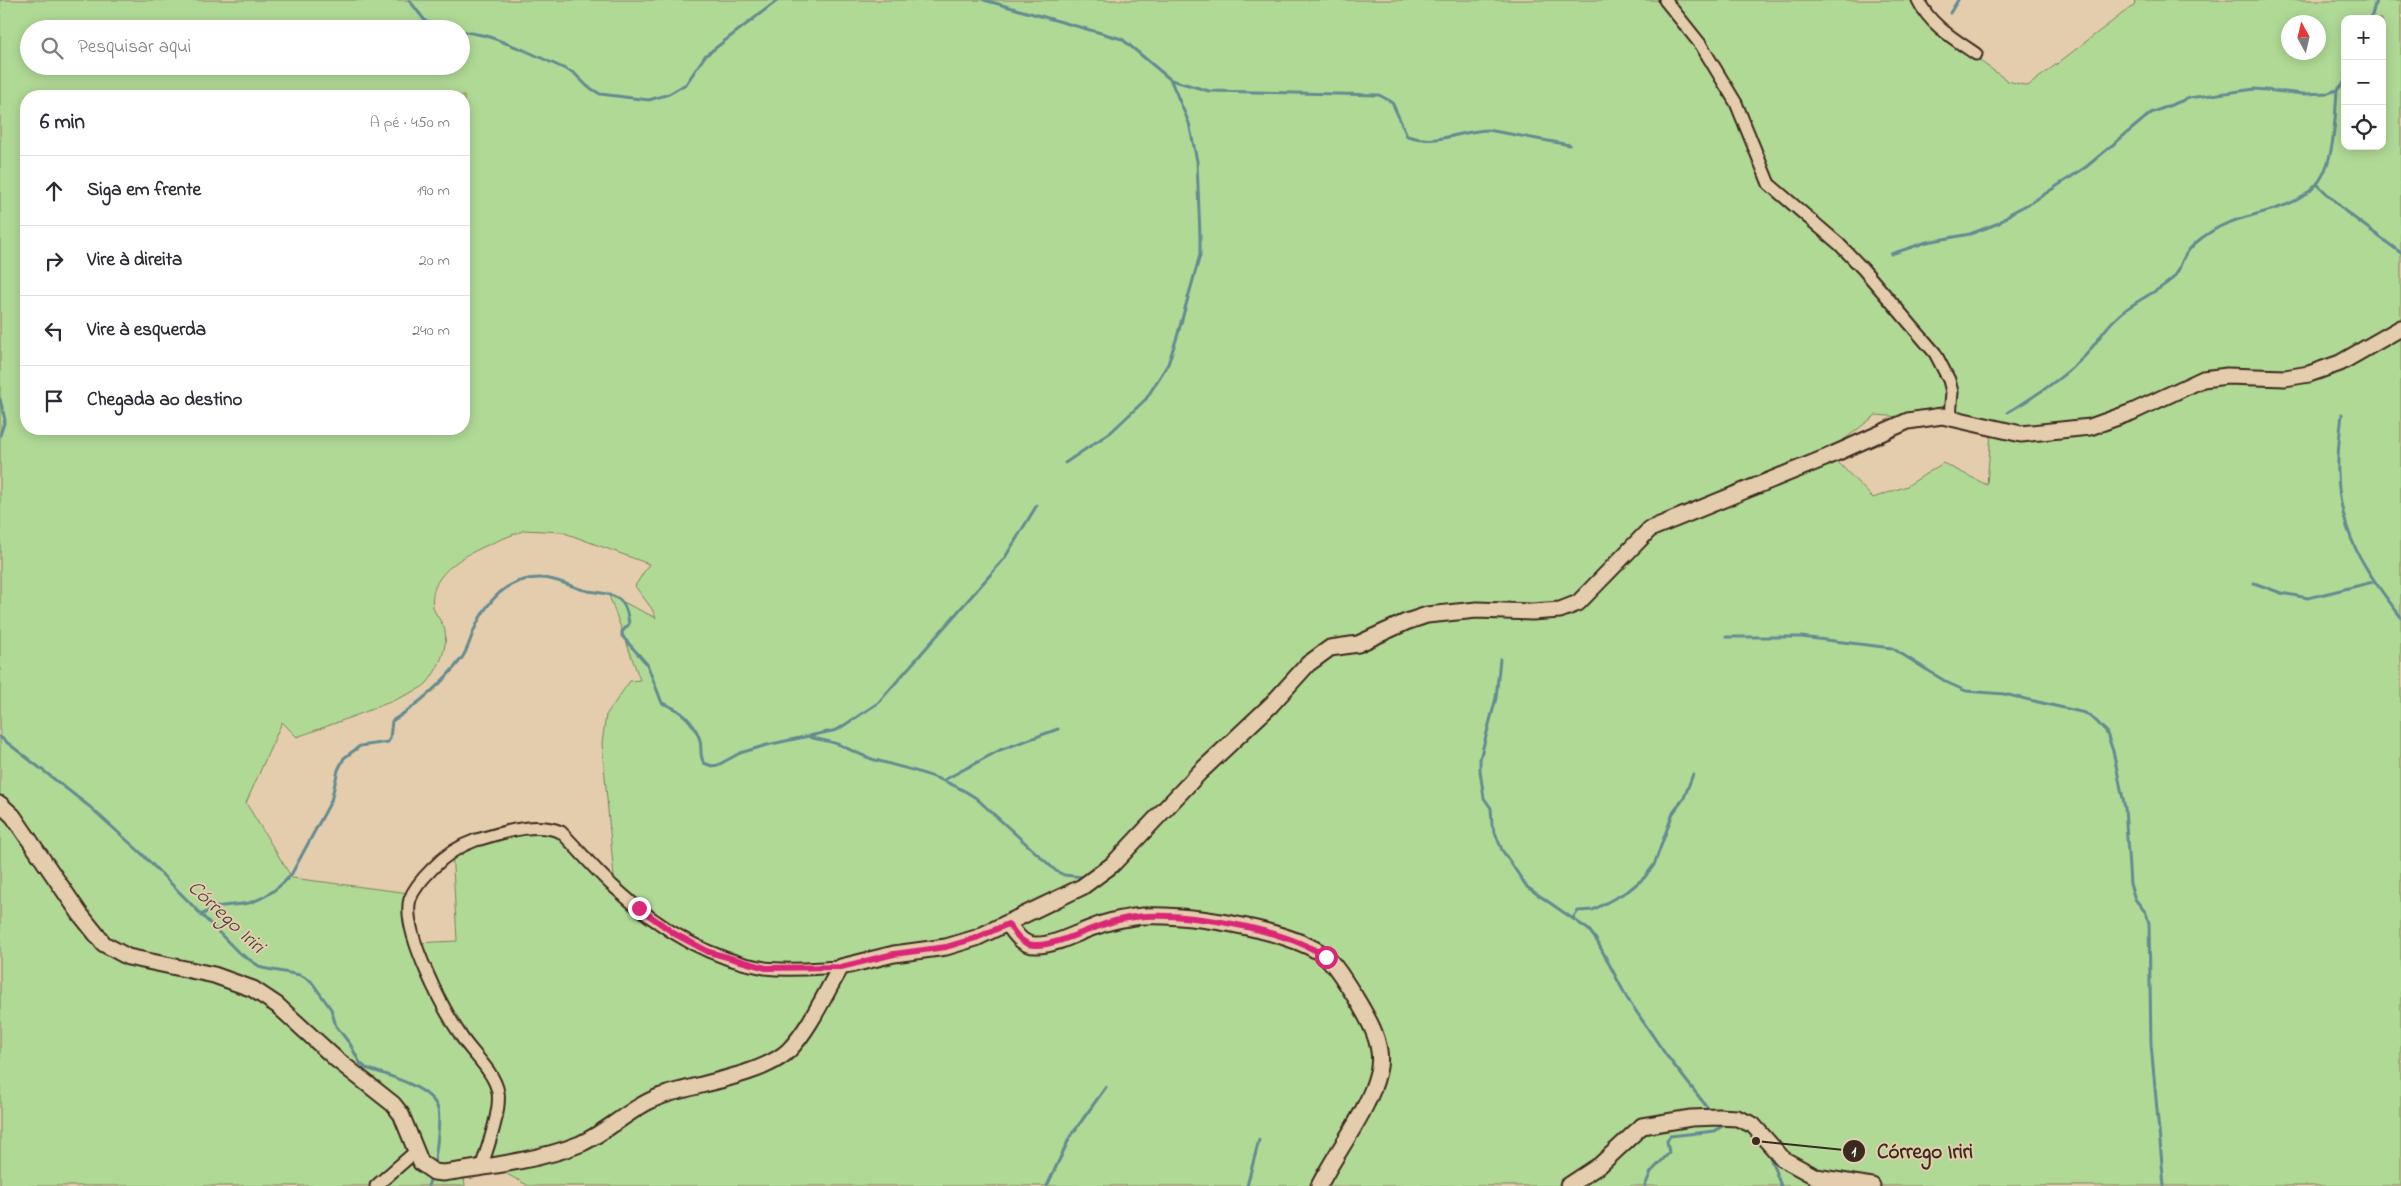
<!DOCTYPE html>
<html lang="pt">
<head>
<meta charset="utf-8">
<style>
  :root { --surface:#fff; --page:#f7f7f7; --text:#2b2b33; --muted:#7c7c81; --line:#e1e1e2 }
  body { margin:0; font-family:"Indie Flower",sans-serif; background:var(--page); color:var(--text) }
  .controls { position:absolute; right:15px; top:15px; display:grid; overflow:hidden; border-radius:10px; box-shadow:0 2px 12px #0003 }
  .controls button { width:45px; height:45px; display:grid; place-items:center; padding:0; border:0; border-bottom:1px solid var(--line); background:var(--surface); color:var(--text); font:25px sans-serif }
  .compass { position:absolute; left:2281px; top:15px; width:45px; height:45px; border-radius:50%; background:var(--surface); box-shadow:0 2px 12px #0003; rotate:352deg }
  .stop { position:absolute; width:15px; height:15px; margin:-11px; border:4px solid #db2777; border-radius:50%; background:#fff }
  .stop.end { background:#db2777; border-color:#fff; box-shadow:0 1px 5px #0008 }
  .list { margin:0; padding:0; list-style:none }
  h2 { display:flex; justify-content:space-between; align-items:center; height:65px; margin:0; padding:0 20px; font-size:21px }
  h2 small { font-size:16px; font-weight:400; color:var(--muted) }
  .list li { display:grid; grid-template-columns:32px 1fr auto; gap:15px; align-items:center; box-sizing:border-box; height:70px; padding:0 20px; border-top:1px solid var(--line) }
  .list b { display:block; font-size:19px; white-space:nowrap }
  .list em { font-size:16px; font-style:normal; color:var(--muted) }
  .icon { flex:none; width:28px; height:28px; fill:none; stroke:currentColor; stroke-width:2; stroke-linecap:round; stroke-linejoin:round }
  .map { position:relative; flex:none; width:2401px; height:1186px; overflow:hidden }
  .search { position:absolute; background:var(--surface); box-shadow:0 2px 12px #0003; left:20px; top:20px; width:450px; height:55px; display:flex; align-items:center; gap:12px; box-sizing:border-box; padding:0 18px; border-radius:28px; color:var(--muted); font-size:19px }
  .panel { position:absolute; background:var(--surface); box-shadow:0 2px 12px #0003; left:20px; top:90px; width:450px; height:345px; border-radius:20px }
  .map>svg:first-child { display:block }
  .green { fill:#b0d996; stroke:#76825a; fill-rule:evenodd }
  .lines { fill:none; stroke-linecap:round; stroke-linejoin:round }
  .stream { stroke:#638b91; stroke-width:3 }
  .street-casing { stroke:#3b2a1e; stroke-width:15 }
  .secondary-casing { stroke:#3b2a1e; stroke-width:19 }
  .street { stroke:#e4cdad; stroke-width:11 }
  .secondary { stroke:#e4cdad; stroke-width:15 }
  .route { stroke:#db2777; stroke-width:6 }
  .labels { text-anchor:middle; stroke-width:4; stroke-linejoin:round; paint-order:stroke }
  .water-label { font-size:21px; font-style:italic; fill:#45423b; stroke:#e4cdad }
  .leader { fill:none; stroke:#3b2a1e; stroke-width:2 }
  .callout-dot { fill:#3b2a1e; stroke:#e4cdad; stroke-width:2 }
  .mark-label { font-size:15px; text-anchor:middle; font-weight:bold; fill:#fff }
  .callout-label { font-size:21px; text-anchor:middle; font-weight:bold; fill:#3b2a1e; stroke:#e4cdad; stroke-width:4; stroke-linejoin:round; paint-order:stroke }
</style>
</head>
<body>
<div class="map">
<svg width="2401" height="1186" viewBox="0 0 2401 1186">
  <rect width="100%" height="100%" fill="#e4cdad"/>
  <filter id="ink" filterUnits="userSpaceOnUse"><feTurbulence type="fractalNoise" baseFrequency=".02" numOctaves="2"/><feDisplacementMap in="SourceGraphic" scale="10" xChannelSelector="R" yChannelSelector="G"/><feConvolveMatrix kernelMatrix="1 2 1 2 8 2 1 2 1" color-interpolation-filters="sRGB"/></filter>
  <g filter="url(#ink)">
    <path class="green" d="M0 0H1921L1938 31 2008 81 2028 86 2135 4 2134 0H2401V1186H529L494 1167 463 1170 465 1186H0ZM2345 19H2382V146H2345ZM2288 22H2318V52H2288ZM29 29H461V66H29ZM26 96H464V429H26ZM1876 415 1914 418 1991 432 1987 485 1943 463 1907 486 1873 498 1828 452ZM525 530 562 532 649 564 635 586 652 609 656 618 609 595 640 680 630 681 606 715 602 743 614 877 565 835 537 824 452 849 457 941 414 943 409 893 292 878 246 803 282 722 297 737C316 730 419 694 427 683 438 669 448 649 445 631 443 622 435 615 433 607 426 563 493 543 525 530Z"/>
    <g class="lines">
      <g class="stream">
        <polyline points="409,0 426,22 452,29"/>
        <path d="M984 0 1122 39 1171 80 1209 91 1379 95 1392 102 1407 136C1440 146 1456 131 1488 130L1570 145"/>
        <polyline points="1950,13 1958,0"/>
        <polyline points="2371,19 2376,0"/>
        <polyline points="461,31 487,36 524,50 574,73 587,86 600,94 649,100 669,94 686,84 705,56 778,0"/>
        <polyline points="2317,184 2345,211 2401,253"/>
        <polyline points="1891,254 1927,242 1970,234 1999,223 2011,213 2034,201 2086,167 2151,113 2189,98 2255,89 2303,94 2328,93 2337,90 2345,82"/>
        <polyline points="0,399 5,420 0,435"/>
        <path d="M2008 412C2036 396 2062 379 2085 356 2096 344 2104 329 2116 318 2133 301 2155 294 2172 279 2179 274 2180 263 2185 256 2192 243 2207 234 2219 227 2250 211 2291 213 2316 185 2335 164 2335 117 2337 90"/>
        <path d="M2342 414C2340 433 2337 453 2338 472 2339 533 2365 571 2401 617"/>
        <polyline points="1065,463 1111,432 1146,399 1168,364 1177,337 1200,255 1200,236 1197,161 1189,123 1171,81"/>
        <polyline points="2254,583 2281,593 2308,598 2373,582"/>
        <polyline points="1726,637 1801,637 1892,648 1948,683 1966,691 2004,694 2085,713 2096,721 2106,731 2113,751 2125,808 2130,884 2135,899 2146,913 2149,923 2151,1044 2164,1186"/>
        <polyline points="1500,659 1496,698 1480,759 1480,771 1484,798 1491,808 1492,825 1502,850 1527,887 1589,930 1597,941 1627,998 1666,1055 1711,1112"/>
        <path d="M0 737 90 807 141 853 238 952 262 968 300 975 311 981 331 1009 336 1026 350 1044 360 1063 366 1068C384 1074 432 1087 438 1109 441 1122 436 1152 434 1166"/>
        <path d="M810 737C819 740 831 741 840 745 851 750 863 756 875 760 911 770 945 777 976 798L1056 871 1064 875 1083 877"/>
        <polyline points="944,780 1000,750 1058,729"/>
        <path d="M201 916C217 902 229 907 249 903 266 898 279 888 291 875L331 801 338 770 344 758 360 746 388 742 390 738 392 721C419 704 442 684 462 658 468 649 470 640 474 630 486 602 507 577 541 578 558 578 572 588 588 591 615 595 626 595 629 624L622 632V636L647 664 662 703C679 709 694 721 700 740 702 748 699 755 704 763L712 766 718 765 740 753 767 745 837 730 878 703 1004 559 1037 505"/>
        <polyline points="1573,918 1578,911 1593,910 1628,891 1644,878 1654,865 1673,813 1684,798 1693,774"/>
        <polyline points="1745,1128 1763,1147"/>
        <polyline points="1768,1152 1781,1186"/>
        <polyline points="428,1186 432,1175"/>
        <polyline points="1047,1186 1070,1137 1106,1087"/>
        <polyline points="1247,1186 1259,1140"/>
        <polyline points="1645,1186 1651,1172 1669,1153 1667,1141 1670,1136 1715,1131 1725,1124"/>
      </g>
      <defs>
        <g id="street">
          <polyline points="1665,0 1701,45 1736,103 1769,184 1839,244 1863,269 1935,353 1949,380 1952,392 1950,417"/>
          <path d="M1918 0C1930 25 1954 39 1976 54"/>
          <path d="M482 1165C488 1146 501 1111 498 1092 494 1072 474 1055 463 1039 444 1011 401 931 410 899 414 888 424 877 432 869 444 856 459 846 476 840 502 833 535 821 561 832 579 850 595 870 614 887 656 926 707 959 765 968 790 971 817 968 841 967"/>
          <polyline points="376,1186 415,1152"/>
        </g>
        <g id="secondary">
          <path d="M0 804 13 816 80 914 104 944 128 957 214 975 253 989 277 1005 336 1059 393 1104 401 1114 421 1163 434 1172 443 1173C485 1167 541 1160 580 1144 609 1131 631 1107 661 1096 696 1084 764 1075 789 1050 811 1027 825 993 841 967L894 954 946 947 976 938 1082 887 1112 865 1200 772 1271 705 1308 664 1330 648 1358 644 1406 622 1427 615 1477 610 1532 612 1560 610 1578 603 1650 529 1825 458 1908 421 1942 416 2021 434 2090 427 2132 412 2203 379 2227 376 2285 378 2309 374 2340 363 2401 328"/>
          <path d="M1008 924C1016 934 1022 946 1037 945 1056 945 1076 933 1094 927 1106 922 1121 919 1134 917 1178 911 1290 929 1325 956 1337 966 1345 982 1354 995 1368 1018 1385 1045 1378 1072 1369 1111 1337 1150 1319 1186"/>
          <polyline points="1568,1186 1600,1165 1642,1126 1691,1118 1719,1117 1737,1118 1753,1125 1783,1159 1816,1177 1872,1186"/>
        </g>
      </defs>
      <use href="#street" class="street-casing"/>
      <use href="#secondary" class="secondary-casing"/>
      <use href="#street" class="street"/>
      <use href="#secondary" class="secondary"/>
    </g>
  </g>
  <g class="lines" filter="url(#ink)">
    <path class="route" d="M639 908 675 934 709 952 766 968 841 967 894 954 946 947 976 938 1008 924C1016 934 1022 946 1037 945 1066 944 1102 920 1135 917 1185 911 1285 929 1326 957"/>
  </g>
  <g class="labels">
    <g class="water-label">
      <text transform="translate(227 916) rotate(43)" y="7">Córrego Iriri</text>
    </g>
  </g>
  <path class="leader" d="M1756 1141L1854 1151"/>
  <g class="callout-dot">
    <circle cx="1756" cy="1141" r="5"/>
    <circle cx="1854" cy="1151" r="12"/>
  </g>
  <g class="mark-label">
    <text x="1854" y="1156">1</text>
  </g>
  <g class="callout-label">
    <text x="1925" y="1158">Córrego Iriri</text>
  </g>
</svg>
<div class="controls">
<button>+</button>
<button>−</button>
<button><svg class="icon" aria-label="locate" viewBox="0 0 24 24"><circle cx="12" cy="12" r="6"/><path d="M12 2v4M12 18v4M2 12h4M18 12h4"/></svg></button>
</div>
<svg class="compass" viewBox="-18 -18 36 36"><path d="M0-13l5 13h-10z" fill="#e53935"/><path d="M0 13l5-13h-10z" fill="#7c7c81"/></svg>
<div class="stop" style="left:1326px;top:957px"></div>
<div class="stop end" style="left:639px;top:908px"></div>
<div class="search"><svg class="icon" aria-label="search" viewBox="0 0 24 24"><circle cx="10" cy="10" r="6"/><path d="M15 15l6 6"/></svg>Pesquisar aqui</div>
<section class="panel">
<h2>6 min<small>A pé · 450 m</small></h2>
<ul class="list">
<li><svg class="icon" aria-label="ahead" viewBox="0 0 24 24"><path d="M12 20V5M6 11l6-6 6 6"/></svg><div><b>Siga em frente</b></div><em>190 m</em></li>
<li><svg class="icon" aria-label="right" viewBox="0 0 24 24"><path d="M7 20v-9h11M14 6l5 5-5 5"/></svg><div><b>Vire à direita</b></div><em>20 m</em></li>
<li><svg class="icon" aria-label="left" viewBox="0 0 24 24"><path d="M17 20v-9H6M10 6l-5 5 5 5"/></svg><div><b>Vire à esquerda</b></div><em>240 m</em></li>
<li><svg class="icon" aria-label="arrive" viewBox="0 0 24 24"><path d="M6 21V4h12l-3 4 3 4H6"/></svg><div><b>Chegada ao destino</b></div></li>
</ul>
</section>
</div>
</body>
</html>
